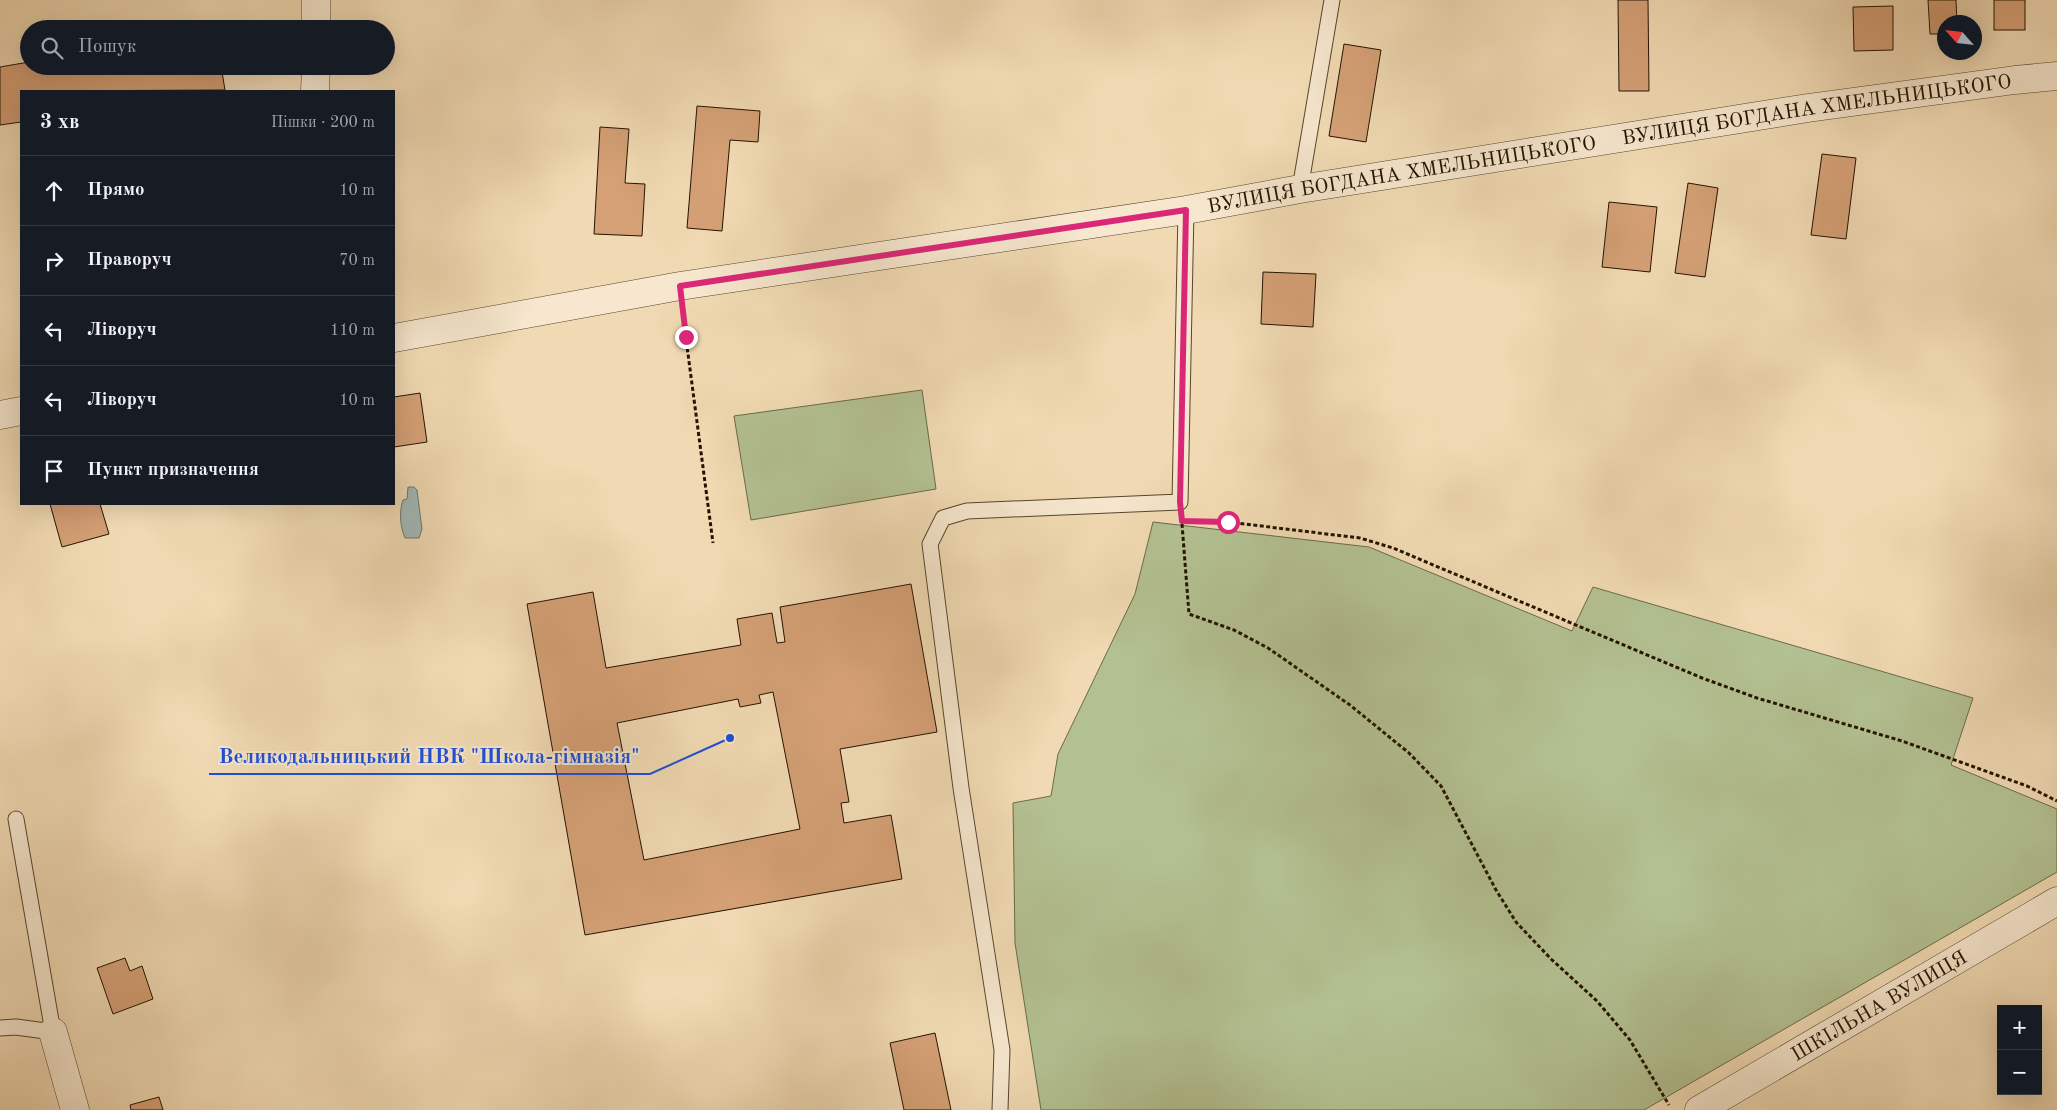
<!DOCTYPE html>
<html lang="uk">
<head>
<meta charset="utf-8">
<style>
  :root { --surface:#171b24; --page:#20242c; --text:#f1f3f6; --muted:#9ea1a6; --line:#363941 }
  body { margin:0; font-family:"Old Standard TT",serif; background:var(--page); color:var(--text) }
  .controls { position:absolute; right:15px; bottom:15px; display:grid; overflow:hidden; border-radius:0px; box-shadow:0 5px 20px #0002 }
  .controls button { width:45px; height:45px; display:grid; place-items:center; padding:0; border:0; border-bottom:1px solid var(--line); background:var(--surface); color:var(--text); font:25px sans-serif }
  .compass { position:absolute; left:1937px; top:15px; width:45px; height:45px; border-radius:50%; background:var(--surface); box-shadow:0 5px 20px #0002; rotate:297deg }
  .stop { position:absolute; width:15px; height:15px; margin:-11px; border:4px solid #db2777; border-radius:50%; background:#fff }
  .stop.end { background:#db2777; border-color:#fff; box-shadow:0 1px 5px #0008 }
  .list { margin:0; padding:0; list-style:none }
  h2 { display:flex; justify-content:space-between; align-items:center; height:65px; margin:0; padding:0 20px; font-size:21px }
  h2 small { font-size:16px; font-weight:400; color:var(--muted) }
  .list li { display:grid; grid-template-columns:32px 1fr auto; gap:15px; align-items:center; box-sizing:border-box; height:70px; padding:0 20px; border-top:1px solid var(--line) }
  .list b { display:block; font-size:19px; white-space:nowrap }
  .list em { font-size:16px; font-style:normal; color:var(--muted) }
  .icon { flex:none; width:28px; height:28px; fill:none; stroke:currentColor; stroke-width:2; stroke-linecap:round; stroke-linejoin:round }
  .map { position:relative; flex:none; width:2057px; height:1110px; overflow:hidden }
  .search { position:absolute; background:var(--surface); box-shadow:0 5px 20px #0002; left:20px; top:20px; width:375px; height:55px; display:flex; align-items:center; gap:12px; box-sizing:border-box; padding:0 18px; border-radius:28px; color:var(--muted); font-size:19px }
  .panel { position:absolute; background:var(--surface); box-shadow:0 5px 20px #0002; left:20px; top:90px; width:375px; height:415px; border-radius:0px }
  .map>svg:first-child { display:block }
  .green { fill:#b3c192; stroke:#6b6a49 }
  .water { fill:#a0b8b8; stroke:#6e766e }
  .building { fill:#d5a076; stroke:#231300; fill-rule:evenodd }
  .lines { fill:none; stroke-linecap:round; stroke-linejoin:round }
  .service-casing { stroke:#56452d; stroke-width:17 }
  .minor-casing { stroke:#56452d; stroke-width:29 }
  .path { stroke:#231300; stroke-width:3; stroke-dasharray:4 2.5; stroke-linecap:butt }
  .service { stroke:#f6e7ce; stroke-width:15 }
  .minor { stroke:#f6e7ce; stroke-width:28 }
  .route { stroke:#db2777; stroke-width:6 }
  .labels { text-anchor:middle; stroke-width:4; stroke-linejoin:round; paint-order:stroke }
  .street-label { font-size:20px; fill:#231300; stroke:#f6e7ce }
  .leader { fill:none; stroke:#1d4ed8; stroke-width:2 }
  .callout-dot { fill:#1d4ed8; stroke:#f6e7ce; stroke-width:2 }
  .callout-label { font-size:21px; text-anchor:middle; font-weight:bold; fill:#1d4ed8; stroke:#f6e7ce; stroke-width:4; stroke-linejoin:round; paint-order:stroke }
</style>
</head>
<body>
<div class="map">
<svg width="2057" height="1110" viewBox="0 0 2057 1110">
  <rect width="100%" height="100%" fill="#f1dab3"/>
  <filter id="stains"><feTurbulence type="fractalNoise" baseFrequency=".004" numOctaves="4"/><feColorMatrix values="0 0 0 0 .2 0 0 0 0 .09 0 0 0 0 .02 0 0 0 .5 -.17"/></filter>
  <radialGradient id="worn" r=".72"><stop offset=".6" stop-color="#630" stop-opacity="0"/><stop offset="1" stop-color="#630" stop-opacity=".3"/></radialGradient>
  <g class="green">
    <polygon points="922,390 936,489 751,520 734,416"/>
    <polygon points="1153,522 1369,547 1572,631 1593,587 1973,698 1951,765 2057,809 2057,872 1644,1110 1041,1110 1015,943 1013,803 1051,796 1058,754 1135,594"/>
  </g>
  <path class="water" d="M408 487H414L417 490 422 529 419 538H405C400 527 399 511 403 500L407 499Z"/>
  <g class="building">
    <polygon points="1618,0 1648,0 1649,91 1619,91"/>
    <polygon points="1928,0 1956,0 1957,22 1944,22 1944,34 1930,34"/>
    <rect x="1994" y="0" width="31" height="30"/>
    <polygon points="1893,6 1893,50 1854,51 1853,7"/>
    <polygon points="1344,44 1381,50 1366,142 1329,136"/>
    <polygon points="29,62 29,66 221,66 225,90 21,91 21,122 0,125 0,67"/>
    <polygon points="697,106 760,111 758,142 730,140 722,231 687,228"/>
    <polygon points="600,127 629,129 625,183 645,184 642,236 594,234"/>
    <polygon points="1822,154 1856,158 1846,239 1811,235"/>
    <polygon points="1688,183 1718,188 1705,277 1675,273"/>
    <polygon points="1609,202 1657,207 1650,272 1602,267"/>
    <polygon points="1263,272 1316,274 1313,327 1261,324"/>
    <polygon points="420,393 427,442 394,447 394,397"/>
    <polygon points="50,504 100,504 109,534 62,547"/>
    <path d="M911 584 937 732 840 749 849 802 841 803 844 823 891 815 902 879 585 935 527 604 593 592 606 668 741 645 737 619 772 613 777 643 785 642 780 607ZM773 692 800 829 644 860 617 723 738 699 740 707 761 703 759 695Z"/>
    <polygon points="125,958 130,971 142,966 153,999 113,1014 97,968"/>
    <polygon points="935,1033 951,1110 904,1110 890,1043"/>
    <polygon points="159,1097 163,1110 131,1110 130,1105"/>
  </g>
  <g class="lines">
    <defs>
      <g id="service">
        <polyline points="1300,189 1332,0"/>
        <polyline points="0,1028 16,1027 53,1032 16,819"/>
        <polyline points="1000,1110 1002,1050 961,788 930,544 943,518 967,511 1180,502 1186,210"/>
      </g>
      <g id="minor">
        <polyline points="316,29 316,0"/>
        <polyline points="315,91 316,66"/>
        <path id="s1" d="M394 338 680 286 1186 210 1300 189 1808 108 2015 80 2057 76"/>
        <polyline points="0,415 21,411"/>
        <polyline points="53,1032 75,1110"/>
        <path id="s2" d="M1699 1110 2057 901"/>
      </g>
    </defs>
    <use href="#service" class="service-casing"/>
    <use href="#minor" class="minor-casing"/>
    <g class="path">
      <polyline points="683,316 713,543"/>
      <polyline points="1195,521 1228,522 1360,538 1393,548 1702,678 1757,698 1902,741 2027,786 2057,801"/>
      <polyline points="1182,524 1189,614 1234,630 1268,648 1350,705 1409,753 1441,786 1496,890 1516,922 1551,959 1597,1001 1630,1040 1669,1105"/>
    </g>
    <use href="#service" class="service"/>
    <use href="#minor" class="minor"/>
  </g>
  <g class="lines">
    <polyline class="route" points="686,337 680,286 1186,210 1180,502 1182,521 1228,522"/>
  </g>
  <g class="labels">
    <g class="street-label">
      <text dy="7" stroke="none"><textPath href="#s1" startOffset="1441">ВУЛИЦЯ БОГДАНА ХМЕЛЬНИЦЬКОГО</textPath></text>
      <text dy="7" stroke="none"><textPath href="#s1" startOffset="1021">ВУЛИЦЯ БОГДАНА ХМЕЛЬНИЦЬКОГО</textPath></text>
      <text dy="7" stroke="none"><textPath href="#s2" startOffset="208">ШКІЛЬНА ВУЛИЦЯ</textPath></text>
    </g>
  </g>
  <path class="leader" d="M730 738L650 774H209"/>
  <circle class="callout-dot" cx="730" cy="738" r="5"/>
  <g class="callout-label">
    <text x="429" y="763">Великодальницький НВК "Школа-гімназія"</text>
  </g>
  <rect width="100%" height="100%" filter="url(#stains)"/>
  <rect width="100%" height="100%" fill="url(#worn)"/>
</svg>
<div class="controls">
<button>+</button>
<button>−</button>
</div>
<svg class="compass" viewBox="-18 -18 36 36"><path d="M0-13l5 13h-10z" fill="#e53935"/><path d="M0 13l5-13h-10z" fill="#9ea1a6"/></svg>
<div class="stop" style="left:1228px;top:522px"></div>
<div class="stop end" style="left:686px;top:337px"></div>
<div class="search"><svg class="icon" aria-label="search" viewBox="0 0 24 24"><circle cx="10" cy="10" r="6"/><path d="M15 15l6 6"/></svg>Пошук</div>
<section class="panel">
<h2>3 хв<small>Пішки · 200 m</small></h2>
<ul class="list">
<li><svg class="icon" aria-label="ahead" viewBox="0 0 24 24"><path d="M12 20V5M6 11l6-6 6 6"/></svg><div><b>Прямо</b></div><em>10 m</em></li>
<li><svg class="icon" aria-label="right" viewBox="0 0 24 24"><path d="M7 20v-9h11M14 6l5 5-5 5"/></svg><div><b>Праворуч</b></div><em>70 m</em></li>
<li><svg class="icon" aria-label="left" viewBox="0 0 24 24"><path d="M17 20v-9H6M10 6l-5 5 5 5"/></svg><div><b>Ліворуч</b></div><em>110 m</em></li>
<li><svg class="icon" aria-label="left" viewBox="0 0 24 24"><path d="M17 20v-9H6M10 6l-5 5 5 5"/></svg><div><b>Ліворуч</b></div><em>10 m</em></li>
<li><svg class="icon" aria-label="arrive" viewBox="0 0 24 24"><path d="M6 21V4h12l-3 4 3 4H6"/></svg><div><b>Пункт призначення</b></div></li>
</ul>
</section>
</div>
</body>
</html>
